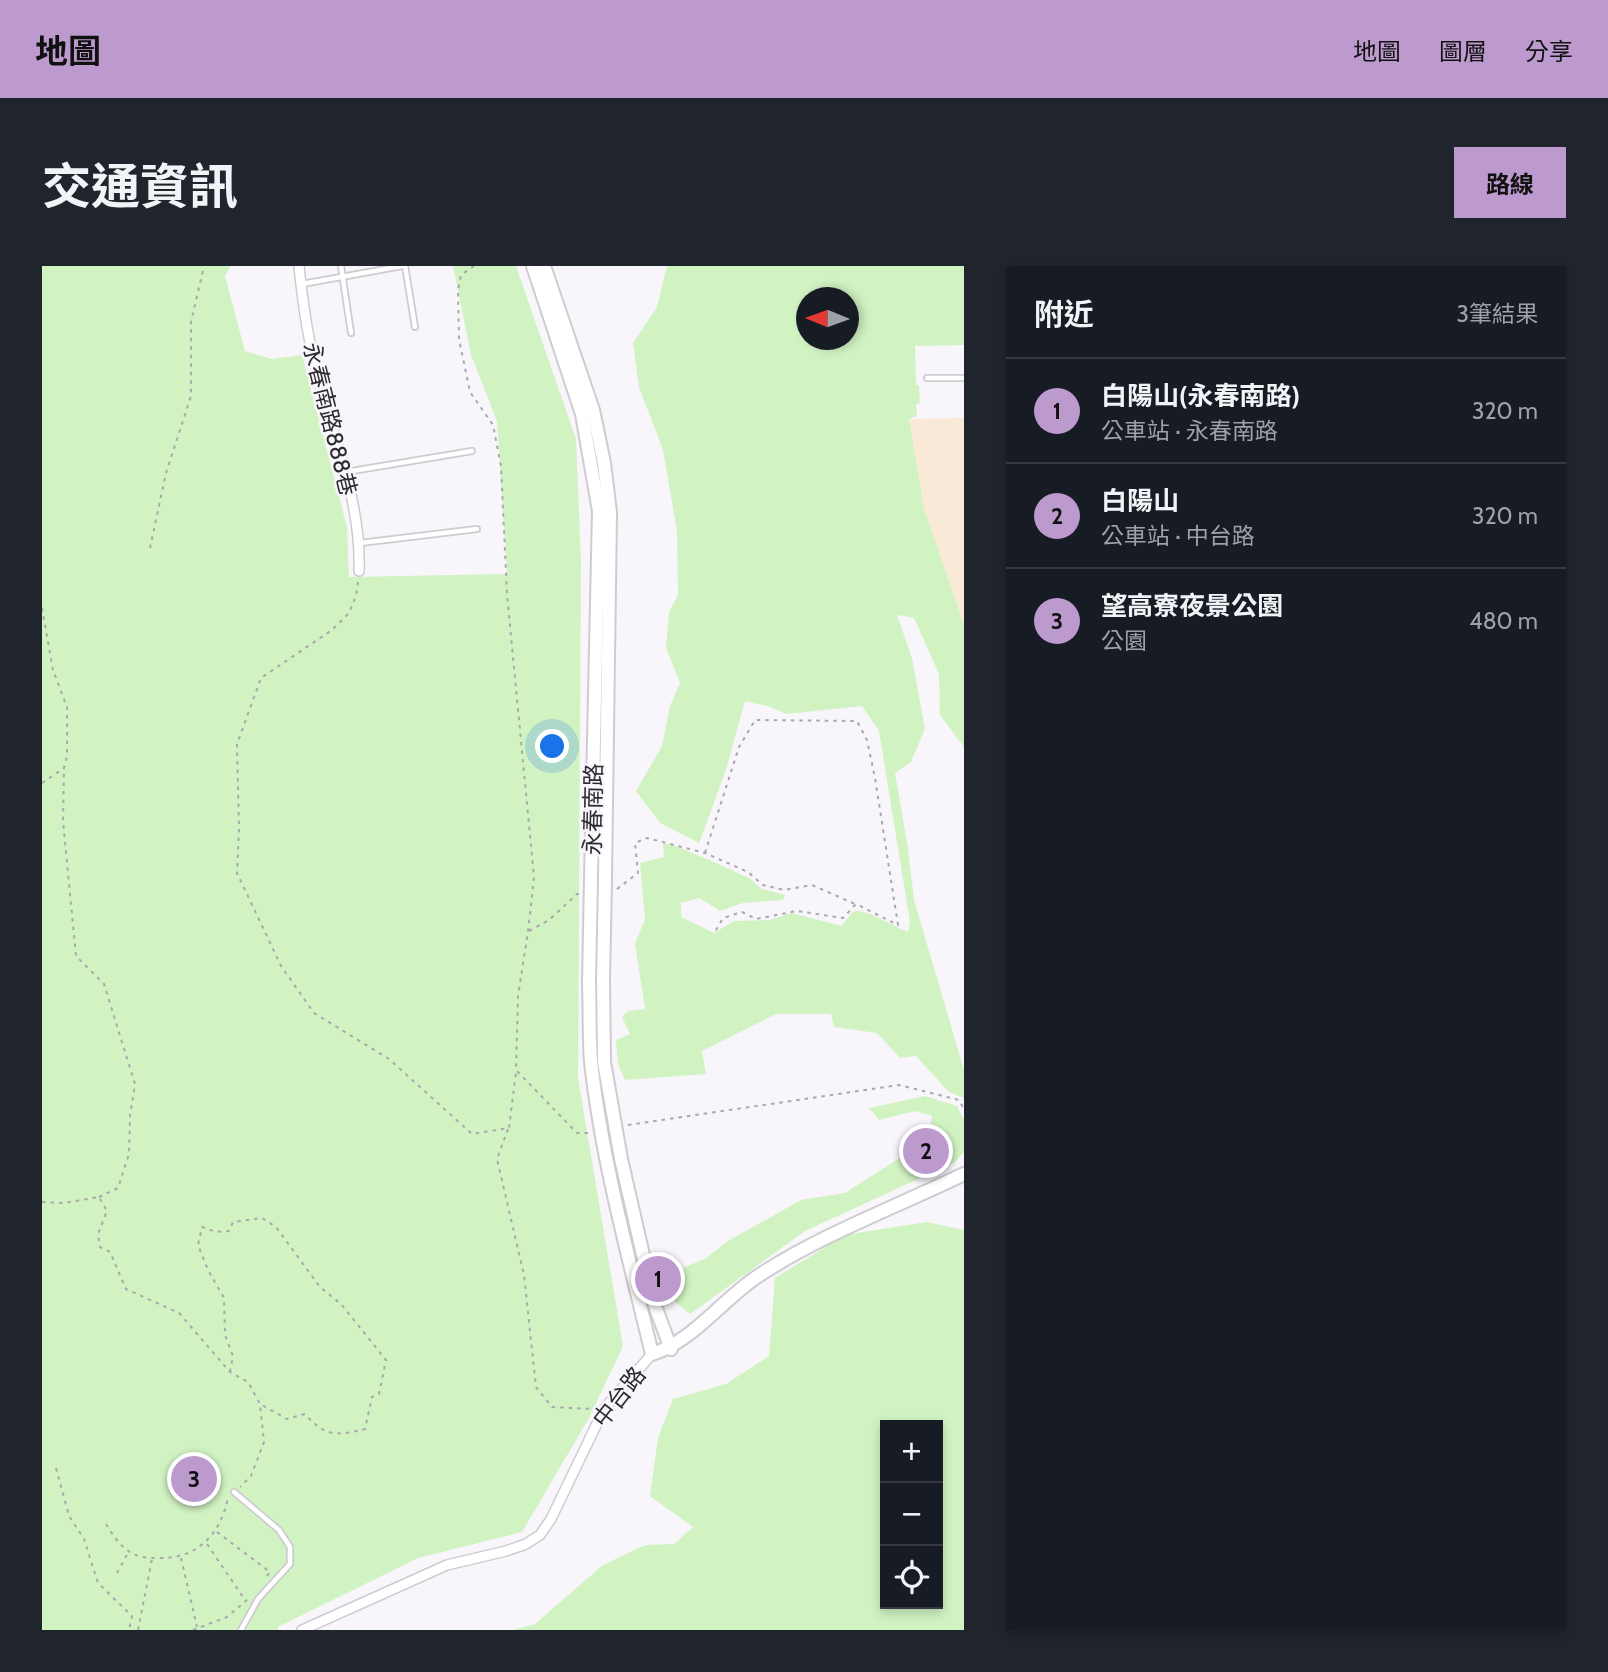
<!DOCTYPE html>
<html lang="zh-TW">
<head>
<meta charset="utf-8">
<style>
  :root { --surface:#171b24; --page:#20242c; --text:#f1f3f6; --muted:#9ea1a6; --line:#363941; --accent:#bd9ace }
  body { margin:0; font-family:Cabin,"Noto Sans TC",sans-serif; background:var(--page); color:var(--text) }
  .controls { position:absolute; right:21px; bottom:21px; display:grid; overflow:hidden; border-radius:0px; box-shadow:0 4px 10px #0003 }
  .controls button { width:63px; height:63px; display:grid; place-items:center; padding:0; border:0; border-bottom:2px solid var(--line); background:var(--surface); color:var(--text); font:35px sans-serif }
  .compass { position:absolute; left:754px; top:21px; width:63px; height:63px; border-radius:50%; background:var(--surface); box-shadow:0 4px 10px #0003; rotate:271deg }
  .you { position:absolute; left:511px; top:481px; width:24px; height:24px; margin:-18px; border:5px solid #fff; border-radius:50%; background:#1a73e8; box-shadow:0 0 0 10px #1a73e833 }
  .badge { display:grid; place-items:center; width:46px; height:46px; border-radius:50%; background:var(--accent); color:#111; font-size:23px; font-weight:700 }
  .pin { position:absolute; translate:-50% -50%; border:4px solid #fff; box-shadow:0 2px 7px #0006 }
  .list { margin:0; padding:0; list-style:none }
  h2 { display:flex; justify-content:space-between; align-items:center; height:91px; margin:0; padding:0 28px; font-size:30px }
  h2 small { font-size:23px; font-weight:400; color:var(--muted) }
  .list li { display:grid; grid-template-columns:46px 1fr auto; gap:21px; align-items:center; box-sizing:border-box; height:105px; padding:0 28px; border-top:2px solid var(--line) }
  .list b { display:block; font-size:26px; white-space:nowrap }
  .list p { margin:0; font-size:23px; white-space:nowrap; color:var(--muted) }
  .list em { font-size:23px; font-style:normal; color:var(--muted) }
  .icon { flex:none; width:38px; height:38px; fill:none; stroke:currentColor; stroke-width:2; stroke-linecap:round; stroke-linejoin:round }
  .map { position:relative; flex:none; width:922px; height:1364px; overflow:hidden; border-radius:0px }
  header { display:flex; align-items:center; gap:42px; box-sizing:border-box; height:98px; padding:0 35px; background:var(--accent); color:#111 }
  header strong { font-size:33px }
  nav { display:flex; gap:38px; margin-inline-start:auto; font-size:24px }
  .intro { display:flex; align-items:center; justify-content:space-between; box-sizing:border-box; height:168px; padding:0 42px }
  h1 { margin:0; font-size:49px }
  .button { padding:18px 32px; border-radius:0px; background:var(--accent); color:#111; font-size:24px; font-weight:700 }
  main { display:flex; gap:42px; padding:0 42px }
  aside { flex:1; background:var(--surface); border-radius:0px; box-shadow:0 4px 10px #0003 }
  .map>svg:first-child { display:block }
  .education { fill:#fbe9d8 }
  .green { fill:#d1f3c2; fill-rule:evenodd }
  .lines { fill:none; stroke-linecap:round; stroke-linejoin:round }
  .lane-casing { stroke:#ceccd1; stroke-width:8 }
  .street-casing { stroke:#ceccd1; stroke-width:12 }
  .secondary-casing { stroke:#ceccd1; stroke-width:16 }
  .path { stroke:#aaa8ac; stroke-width:2; stroke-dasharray:3.5 5; stroke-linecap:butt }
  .lane { stroke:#fff; stroke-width:4.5 }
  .street { stroke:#fff; stroke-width:9 }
  .secondary { stroke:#fff; stroke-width:12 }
  .secondary-bridge-casing { stroke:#ceccd1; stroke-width:16; stroke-linecap:butt }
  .secondary-bridge { stroke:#fff; stroke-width:12 }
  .labels { text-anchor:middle; stroke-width:5; stroke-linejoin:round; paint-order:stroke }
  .street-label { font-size:23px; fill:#2c2b2d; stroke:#f8f5fb }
</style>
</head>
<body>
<header>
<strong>地圖</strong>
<nav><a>地圖</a><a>圖層</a><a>分享</a></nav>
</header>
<div class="intro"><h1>交通資訊</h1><a class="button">路線</a></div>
<main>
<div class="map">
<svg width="922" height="1364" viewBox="0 0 922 1364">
  <rect width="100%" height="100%" fill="#f8f5fb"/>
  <polygon class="education" points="922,152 922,359 882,242 867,153"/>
  <g class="green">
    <polygon points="0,0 189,0 183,10 203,85 230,93 260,89 305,261 307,311 465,308 455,155 429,89 411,0 474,0 534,173 539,295 536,812 581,1080 547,1152 480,1266 376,1292 236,1361 236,1364 0,1364"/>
    <path d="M625 0H922V79L873 80 874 119H877L878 137 874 138 875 150 867 153 882 242 922 359V481L898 449 897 408 872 352 855 349 870 392 883 463 869 496 853 507 866 582 872 634 922 804V832L907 826 874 790 858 792 835 767 792 761 789 748H734L660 785 664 808 583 814 576 798 574 774 588 768 580 751 586 745 603 743 593 677 603 654 598 597 622 591 621 578H629L674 597 707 612 720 623 743 629 741 634 701 637 678 645 657 632 639 637V651L672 667 692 655 728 654 749 647 800 660C803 656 807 649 811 646 821 640 854 662 866 666L868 656 837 465 820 440 744 448 726 440 703 435 683 507 657 577 618 557 594 525 620 480 628 440 638 417 624 382 627 346 636 329 635 265 621 184 597 121 591 77 615 41ZM764 32H806V74H764Z"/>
    <path d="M883 830 915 840 922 854V886L913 896 763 965 648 1048C633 1036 613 1021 623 999L639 1003 664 992 686 975 759 934 803 927 886 874 890 850 873 845 837 854 827 842Z"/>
    <path d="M885 956 922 964V1364H471L493 1358 561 1299 603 1279 632 1278 651 1261 608 1230 616 1172 631 1133 684 1118 727 1090 733 1012 803 969ZM843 1159H896V1338H843Z"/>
  </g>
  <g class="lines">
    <defs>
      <g id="lane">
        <polyline points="299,0 309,67"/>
        <polyline points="363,0 373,61"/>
        <polyline points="260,18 360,0"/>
        <polyline points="885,112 922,112"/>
        <polyline points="304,206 430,185"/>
        <polyline points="318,277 435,263"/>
        <polyline points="192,1226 237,1264 248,1281 248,1298 216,1333 199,1364"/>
      </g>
      <g id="street">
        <path d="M257 0C260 30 264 61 271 90 286 161 320 231 317 305"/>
        <polyline points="260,1364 405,1299 464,1285 484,1278 498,1269 509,1253 562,1143 610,1088"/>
      </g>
      <g id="secondary">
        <polyline points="491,0 540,148 557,245 549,613"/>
        <polyline points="502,0 551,144 562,197 568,246 563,612"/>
        <polyline points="561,714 562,796 579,893 612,1037 629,1083"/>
        <path d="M547 716C548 742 547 770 549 796 560 895 587 992 610 1088 650 1076 681 1033 716 1010 780 968 854 941 922 908"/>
      </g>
    </defs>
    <use href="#lane" class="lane-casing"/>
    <use href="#street" class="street-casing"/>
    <use href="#secondary" class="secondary-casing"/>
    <g class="path">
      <polyline points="432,0 419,9 416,24 417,73 428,126 451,159 459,200 465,328 492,611 486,666 476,730 474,804 535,867 547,867"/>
      <polyline points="108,282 124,207 149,130 149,56 162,0"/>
      <polyline points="316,316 314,330 307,347 290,364 219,412 195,478 197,562 195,607 239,700 272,747 347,793 430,868 467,862 474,806"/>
      <polyline points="0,342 11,404 25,441 25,490 22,502 21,555 34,690 62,718 93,818 88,850 87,888 76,922 57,931"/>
      <polyline points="0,517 22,502"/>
      <polyline points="663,587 697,481 713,454 815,455 825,474 833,512 856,659 814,638 801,652 755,645 714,653 700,646 681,652 673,666"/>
      <polyline points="575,623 596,607 593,577 605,572 663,587 706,606 721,619 742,624 770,619 813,638"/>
      <polyline points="487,665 507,654 535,628 538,628"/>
      <polyline points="586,859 857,819 917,834 922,843"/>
      <polyline points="466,863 455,893 482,1009 494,1121 510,1141 551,1143"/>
      <polyline points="0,936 22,937 57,931 65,945 56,968 58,981 68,986 84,1023 137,1047 188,1106 206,1116 218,1138 222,1176 209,1210 198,1221"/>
      <path d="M188 1106 191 1090 183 1069 182 1032 166 1004 156 979 160 961 174 966 187 965 191 956 220 952 234 961 278 1021 299 1038 344 1094 337 1128 330 1131 323 1163C295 1170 283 1171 263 1148L245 1153 218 1138"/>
      <polyline points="14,1202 27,1250 42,1273 56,1317 90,1350 87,1364"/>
      <path d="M64 1258C70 1268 76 1277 85 1284 93 1291 105 1292 116 1292 156 1293 179 1268 186 1231"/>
      <polyline points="175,1266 228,1306 225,1310"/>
      <polyline points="165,1278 203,1334"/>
      <polyline points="139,1292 155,1361"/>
      <polyline points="75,1307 86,1287"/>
      <polyline points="96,1364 110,1293"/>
      <polyline points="151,1364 185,1351 206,1333"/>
    </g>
    <use href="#lane" class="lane"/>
    <use href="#street" class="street"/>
    <use href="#secondary" class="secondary"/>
    <defs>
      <g id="secondary-bridge">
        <polyline points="561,714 563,612"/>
        <polyline points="547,716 549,613"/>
      </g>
    </defs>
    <use href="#secondary-bridge" class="secondary-bridge-casing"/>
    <use href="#secondary-bridge" class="secondary-bridge"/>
  </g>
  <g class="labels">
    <g class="street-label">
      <text transform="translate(288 153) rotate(76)" y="8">永春南路888巷</text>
      <text transform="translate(551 543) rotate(-89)" y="8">永春南路</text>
      <text transform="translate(577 1131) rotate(-52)" y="8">中台路</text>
    </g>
  </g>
</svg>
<div class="controls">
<button>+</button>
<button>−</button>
<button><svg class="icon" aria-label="locate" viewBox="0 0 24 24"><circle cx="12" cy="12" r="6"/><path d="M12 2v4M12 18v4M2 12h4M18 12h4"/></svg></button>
</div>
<svg class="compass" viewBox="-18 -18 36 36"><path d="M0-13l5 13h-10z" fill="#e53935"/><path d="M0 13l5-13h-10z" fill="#9ea1a6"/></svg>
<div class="you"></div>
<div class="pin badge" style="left:616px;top:1013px">1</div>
<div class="pin badge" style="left:884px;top:885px">2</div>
<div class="pin badge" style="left:152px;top:1213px">3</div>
</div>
<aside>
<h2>附近<small>3筆結果</small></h2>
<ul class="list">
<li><span class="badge">1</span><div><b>白陽山(永春南路)</b><p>公車站 · 永春南路</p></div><em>320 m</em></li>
<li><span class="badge">2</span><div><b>白陽山</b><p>公車站 · 中台路</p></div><em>320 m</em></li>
<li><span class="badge">3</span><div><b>望高寮夜景公園</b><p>公園</p></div><em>480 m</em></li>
</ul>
</aside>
</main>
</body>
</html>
